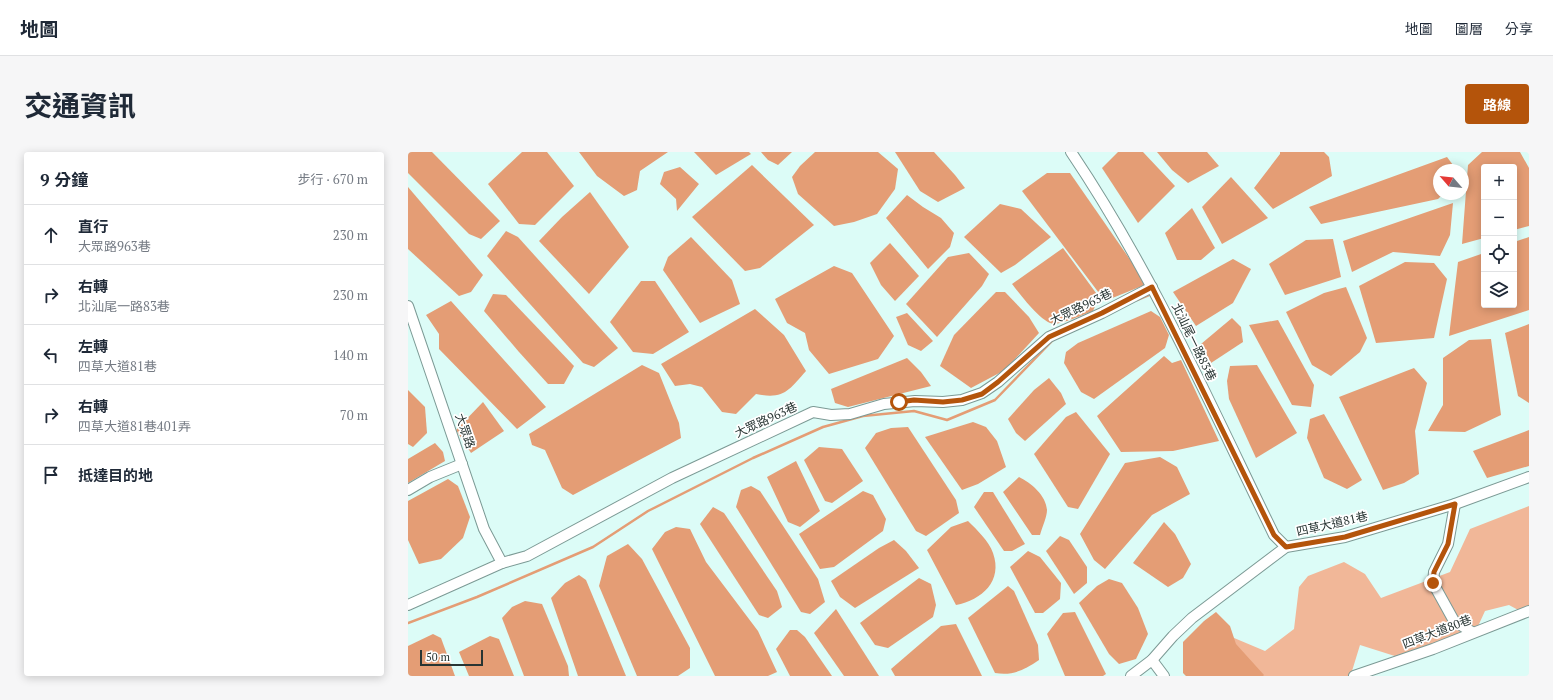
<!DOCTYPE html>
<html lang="zh-TW">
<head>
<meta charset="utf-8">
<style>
  :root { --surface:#fff; --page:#f6f6f7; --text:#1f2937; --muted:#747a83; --line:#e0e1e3; --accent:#b4540b }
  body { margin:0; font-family:"PT Serif","Noto Sans TC",serif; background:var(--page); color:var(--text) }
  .controls { position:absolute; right:12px; top:12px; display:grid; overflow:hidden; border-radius:4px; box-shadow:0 2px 10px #0003 }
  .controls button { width:36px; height:36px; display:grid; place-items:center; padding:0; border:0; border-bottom:1px solid var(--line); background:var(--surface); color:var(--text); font:20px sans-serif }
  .compass { position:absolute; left:1025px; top:12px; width:36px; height:36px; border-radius:50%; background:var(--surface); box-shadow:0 2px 10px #0003; rotate:298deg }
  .scale { position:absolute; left:12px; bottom:10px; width:63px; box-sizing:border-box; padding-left:4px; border:2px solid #283533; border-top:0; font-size:11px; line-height:14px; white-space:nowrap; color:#283533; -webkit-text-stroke:3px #fff; paint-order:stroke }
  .stop { position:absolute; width:12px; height:12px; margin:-9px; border:3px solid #b4540b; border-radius:50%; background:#fff }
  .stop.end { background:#b4540b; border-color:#fff; box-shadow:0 1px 4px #0008 }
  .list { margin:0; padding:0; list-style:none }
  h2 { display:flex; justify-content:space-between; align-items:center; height:52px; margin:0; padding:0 16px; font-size:17px }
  h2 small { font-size:13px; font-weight:400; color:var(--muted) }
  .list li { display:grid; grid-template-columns:26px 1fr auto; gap:12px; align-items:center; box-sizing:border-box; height:60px; padding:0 16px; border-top:1px solid var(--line) }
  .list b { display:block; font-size:15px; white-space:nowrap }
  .list p { margin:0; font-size:13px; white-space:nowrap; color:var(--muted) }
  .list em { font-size:13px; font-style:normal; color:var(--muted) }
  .icon { flex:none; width:22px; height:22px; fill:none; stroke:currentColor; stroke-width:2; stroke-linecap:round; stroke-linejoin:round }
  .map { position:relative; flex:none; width:1121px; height:524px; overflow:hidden; border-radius:4px }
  header { display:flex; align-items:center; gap:24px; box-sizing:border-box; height:56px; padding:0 20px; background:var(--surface); border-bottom:1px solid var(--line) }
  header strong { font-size:19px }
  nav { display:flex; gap:22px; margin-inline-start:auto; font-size:14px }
  .intro { display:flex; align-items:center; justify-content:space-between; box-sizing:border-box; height:96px; padding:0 24px }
  h1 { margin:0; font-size:28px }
  .button { padding:10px 18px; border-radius:4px; background:var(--accent); color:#fff; font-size:14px; font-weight:700 }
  main { display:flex; gap:24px; padding:0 24px }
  aside { flex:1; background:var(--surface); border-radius:4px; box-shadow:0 2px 10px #0003 }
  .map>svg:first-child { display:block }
  .green { fill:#f1b798 }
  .water { fill:#e49d75 }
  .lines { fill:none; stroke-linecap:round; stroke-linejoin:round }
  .stream { stroke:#e49d75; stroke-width:2.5 }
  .minor-casing { stroke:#7c9a95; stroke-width:12 }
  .minor { stroke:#fff; stroke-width:10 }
  .route { stroke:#b4540b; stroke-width:5 }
  .labels { text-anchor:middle; stroke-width:3.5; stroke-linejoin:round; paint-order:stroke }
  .street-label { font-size:12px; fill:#283533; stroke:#fff }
</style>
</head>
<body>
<header>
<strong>地圖</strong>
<nav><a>地圖</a><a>圖層</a><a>分享</a></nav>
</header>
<div class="intro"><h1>交通資訊</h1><a class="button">路線</a></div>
<main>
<aside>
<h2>9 分鐘<small>步行 · 670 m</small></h2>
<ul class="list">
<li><svg class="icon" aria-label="ahead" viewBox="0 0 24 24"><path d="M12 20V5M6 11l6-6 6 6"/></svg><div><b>直行</b><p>大眾路963巷</p></div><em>230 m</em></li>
<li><svg class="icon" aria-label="right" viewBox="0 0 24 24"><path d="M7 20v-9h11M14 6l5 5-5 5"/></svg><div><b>右轉</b><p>北汕尾一路83巷</p></div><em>230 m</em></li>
<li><svg class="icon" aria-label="left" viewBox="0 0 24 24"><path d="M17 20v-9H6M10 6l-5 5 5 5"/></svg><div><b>左轉</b><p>四草大道81巷</p></div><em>140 m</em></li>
<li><svg class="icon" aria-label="right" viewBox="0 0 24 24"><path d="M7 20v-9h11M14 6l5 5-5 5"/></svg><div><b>右轉</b><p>四草大道81巷401弄</p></div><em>70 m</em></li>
<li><svg class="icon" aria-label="arrive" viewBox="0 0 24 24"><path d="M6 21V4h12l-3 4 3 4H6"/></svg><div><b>抵達目的地</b></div></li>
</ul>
</aside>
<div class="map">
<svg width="1121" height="524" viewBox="0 0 1121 524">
  <rect width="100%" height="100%" fill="#dcfcf7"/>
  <polygon class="green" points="1121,354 1121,464 1101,453 1077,459 1066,483 990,505 952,493 944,519 946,524 839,524 819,483 857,499 886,477 891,435 900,424 936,410 957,422 973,446 1042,420 1062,377"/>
  <g class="water">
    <polygon points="0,0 24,0 92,69 73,87 61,82 0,21"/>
    <polygon points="114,0 139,0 166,34 127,73 111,72 80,32"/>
    <polygon points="171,0 260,0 232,19 229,38 216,44 189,24"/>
    <polygon points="286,0 341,0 343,2 308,23"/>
    <polygon points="353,0 384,0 370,13 360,8"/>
    <polygon points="407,0 470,0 490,17 487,37 469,62 446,70 426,74 390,42 384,25 392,14"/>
    <polygon points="487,0 526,0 547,23 557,36 530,50 512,39"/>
    <polygon points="710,0 735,0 767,34 730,71 694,16"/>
    <polygon points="749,0 799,0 811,14 780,31 764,18"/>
    <polygon points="872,0 916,0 921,5 924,24 865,57 846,36 872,2"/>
    <polygon points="1074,0 1112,0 1121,16 1121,74 1106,78 1106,15 1076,15 1076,86 1054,92 1060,13"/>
    <polygon points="1039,5 1045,13 1045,18 1031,18 1031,42 1035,42 1030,47 913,72 901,55"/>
    <polygon points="344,13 406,73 352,116 337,119 284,65"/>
    <polygon points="272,15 291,32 269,59 268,47 252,32 256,20"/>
    <polygon points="639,21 662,21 739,132 697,149 614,39"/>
    <polygon points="823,25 860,66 814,92 794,55"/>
    <polygon points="0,35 75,123 63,140 51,144 0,97"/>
    <polygon points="182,40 221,95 181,142 131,89 154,65"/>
    <polygon points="499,43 515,55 533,66 546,81 542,95 520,117 478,66"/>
    <polygon points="1045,51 1042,83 1032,104 985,100 944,120 935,89"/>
    <polygon points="592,52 613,57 643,85 607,113 593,121 556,85"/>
    <polygon points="784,56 807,96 793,108 769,108 757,81"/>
    <polygon points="98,79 110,85 210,196 186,215 175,211 79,104"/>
    <polygon points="283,85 324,128 332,152 292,171 255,118 260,105"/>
    <polygon points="1121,85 1121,158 1041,184 1050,110 1076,101 1076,153 1106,153 1106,90"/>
    <polygon points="925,87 933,125 877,143 861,112 898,88"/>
    <polygon points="482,91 511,124 487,149 473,133 462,111"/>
    <path d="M655 96 691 145 685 159C677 162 654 172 646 172 633 171 612 142 604 132Z"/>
    <polygon points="561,101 581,122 574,134 529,185 498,152 540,105"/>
    <polygon points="825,107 843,117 825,151 788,174 765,140"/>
    <polygon points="997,110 1026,111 1039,127 1026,186 968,191 951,134"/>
    <polygon points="426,114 444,121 486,184 470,207 421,222 401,198 397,181 379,171 367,147"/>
    <polygon points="233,129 247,129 281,180 245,202 225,200 202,170"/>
    <polygon points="938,135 959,186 952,200 923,224 904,213 878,160 916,141"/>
    <polygon points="588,140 597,140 621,165 631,181 597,218 563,236 532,214 546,183"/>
    <polygon points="85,142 98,143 166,214 156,232 140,232 111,200 76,159"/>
    <polygon points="43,149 138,255 109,277 31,197 31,182 18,163"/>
    <path d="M347 157 376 183 398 219C381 238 376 248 348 242L328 262 314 260 294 235 282 232 267 234 253 212Z"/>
    <polygon points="743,159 752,165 761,183 757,196 686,247 673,240 656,211 658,200 670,191"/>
    <polygon points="499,161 525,189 513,199 500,193 488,165"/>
    <polygon points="824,166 833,175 835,190 803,211 793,192"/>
    <polygon points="870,168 906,233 903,255 884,253 841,173"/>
    <polygon points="1121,172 1121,251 1110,244 1097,181"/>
    <polygon points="1083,187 1093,263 1057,280 1020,279 1035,253 1035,206 1061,188"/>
    <polygon points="756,204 764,211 773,208 811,289 765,299 713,300 689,264"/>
    <polygon points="499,206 513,220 523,234 440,255 427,251 423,237"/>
    <polygon points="234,213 251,221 271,271 273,286 165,343 154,336 137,298 124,293 121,282"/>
    <polygon points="849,213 889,281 848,306 821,247 819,229 822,214"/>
    <polygon points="1006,216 1019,231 1007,279 1011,322 996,331 975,338 931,245"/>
    <polygon points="641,226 653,241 658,252 617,289 608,281 600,267 626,238"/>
    <polygon points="0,238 17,255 19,281 5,295 0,292"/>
    <polygon points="75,250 96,279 63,301 48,278"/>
    <polygon points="668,260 702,302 670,357 660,355 626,302 658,265"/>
    <polygon points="916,262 954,328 939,337 916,326 899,286 902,267"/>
    <polygon points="565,270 578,275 589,289 598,315 570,332 554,338 517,285"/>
    <polygon points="500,275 548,348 551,361 518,384 508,379 457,296 468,281 483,276"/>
    <polygon points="1121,278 1121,314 1079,326 1065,299"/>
    <polygon points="27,291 35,300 37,309 0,331 0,307"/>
    <polygon points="411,295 434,297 455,329 424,351 417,349 396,308"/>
    <polygon points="752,305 769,315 782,342 744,363 697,417 686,408 672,382 717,311"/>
    <polygon points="388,309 412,359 392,375 380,370 359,325"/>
    <path d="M611 325C623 331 638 343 639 358 639 365 634 375 632 383H624L595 340Z"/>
    <polygon points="40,327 50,334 62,365 55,386 33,407 11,412 0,388 0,349"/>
    <polygon points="343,334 352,339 410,427 417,450 402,462 393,460 328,355 333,338"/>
    <polygon points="455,339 465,343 478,367 475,379 426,415 412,417 391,382"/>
    <polygon points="576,340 585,340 617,392 604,399 596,399 566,355"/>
    <polygon points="305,355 316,361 369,439 374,455 360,466 351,463 292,372"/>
    <path d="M560 369C569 378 581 389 585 401 595 429 574 448 548 453L519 398 543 375Z"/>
    <polygon points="756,370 767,382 783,412 775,426 760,435 725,411"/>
    <polygon points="268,375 282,377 298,410 350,479 369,520 360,524 307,524 244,397 257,380"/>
    <polygon points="652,384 661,388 679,415 679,431 666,442 638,399"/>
    <polygon points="486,388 498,399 511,416 447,456 432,445 423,429 471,396"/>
    <polygon points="220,392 234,407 282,496 282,516 270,524 229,524 191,434 199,404"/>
    <polygon points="620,399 632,405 653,431 652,447 635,461 627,461 602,415"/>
    <polygon points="171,423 178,428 218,524 170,524 143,446 157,431"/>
    <polygon points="511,426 523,432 528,453 525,465 480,496 467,493 452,471"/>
    <polygon points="701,427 714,431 730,456 740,482 728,507 711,512 701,502 671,451 689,434"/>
    <path d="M600 434 606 439 630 493 631 508C616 518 605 524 587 521L560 466Z"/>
    <polygon points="117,449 134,452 160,514 161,524 116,524 94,466 104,455"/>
    <polygon points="428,457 471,524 436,524 406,481"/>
    <polygon points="667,460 698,522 695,524 657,524 639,482 655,461"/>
    <polygon points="808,460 822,474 828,492 856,523 855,524 778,524 775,521 775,490 796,469"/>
    <polygon points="548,472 574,524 487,524 483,517 533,474"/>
    <polygon points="382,478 389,478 397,485 424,524 382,524 368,497"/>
    <polygon points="25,482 33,486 47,524 0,524 0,494"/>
    <polygon points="82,484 91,487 106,524 61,524 51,500"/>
  </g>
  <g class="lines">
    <g class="stream">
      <polyline points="729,148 741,143"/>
      <polyline points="0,471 69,445 185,395 240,359 345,306 415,275 455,264 506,259 539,268 587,248 645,188"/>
    </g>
    <defs>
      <g id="minor">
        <path d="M663 0C744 120 803 254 866 383L878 395"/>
        <polyline points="0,154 76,377 94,411"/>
        <polyline points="0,338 22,325 54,312"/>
        <polyline points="1047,352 1040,392 1026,420 1025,431 1046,469 1064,480"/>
        <polyline points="0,453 94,411 119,404 264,326 405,260 423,263 442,262 476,252 507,249 535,250 554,248 574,241 590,230 641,185 694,161 744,135"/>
        <polyline points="744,508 756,524"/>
        <polyline points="723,524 744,508 765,484 784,466 878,395 937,385 1047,352 1121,325"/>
        <polyline points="946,524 1025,497 1121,459"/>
      </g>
    </defs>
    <use href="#minor" class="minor-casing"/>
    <use href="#minor" class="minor"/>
  </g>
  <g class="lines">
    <polyline class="route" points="491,250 506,248 535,250 554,248 574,242 590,230 641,185 694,161 744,135 866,383 878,395 937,385 1047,352 1040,392 1026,420 1025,431"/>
  </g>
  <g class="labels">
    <g class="street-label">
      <text transform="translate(673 155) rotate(-26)" y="4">大眾路963巷</text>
      <text transform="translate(786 190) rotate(64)" y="4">北汕尾一路83巷</text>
      <text transform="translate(358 268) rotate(-25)" y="4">大眾路963巷</text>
      <text transform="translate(57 279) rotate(71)" y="4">大眾路</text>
      <text transform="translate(924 372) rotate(-13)" y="4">四草大道81巷</text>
      <text transform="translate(1029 480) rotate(-21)" y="4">四草大道80巷</text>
    </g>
  </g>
</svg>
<div class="controls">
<button>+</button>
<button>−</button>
<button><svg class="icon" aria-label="locate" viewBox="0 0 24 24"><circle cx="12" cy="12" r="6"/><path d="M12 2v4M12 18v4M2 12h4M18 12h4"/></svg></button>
<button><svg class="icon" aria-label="layers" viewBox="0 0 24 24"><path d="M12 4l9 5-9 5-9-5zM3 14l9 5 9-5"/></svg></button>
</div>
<svg class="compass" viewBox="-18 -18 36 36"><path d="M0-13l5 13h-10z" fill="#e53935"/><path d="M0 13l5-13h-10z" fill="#747a83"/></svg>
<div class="scale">50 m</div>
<div class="stop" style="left:491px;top:250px"></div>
<div class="stop end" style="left:1025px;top:431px"></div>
</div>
</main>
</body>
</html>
